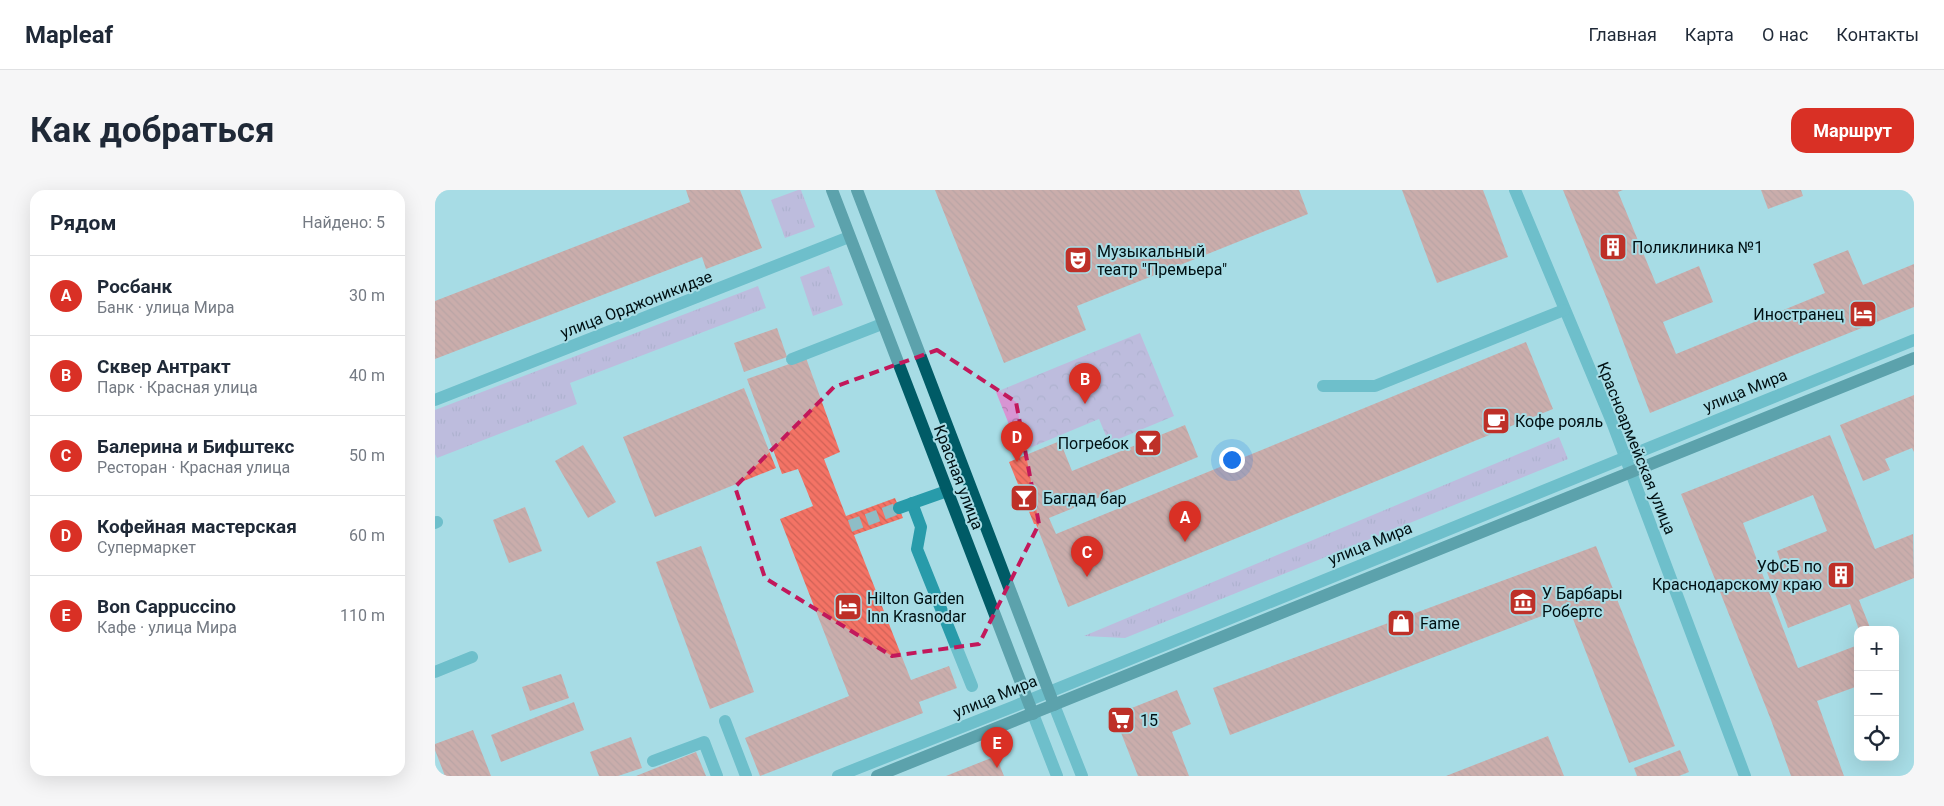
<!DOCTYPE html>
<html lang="ru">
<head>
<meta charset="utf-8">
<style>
  :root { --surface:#fff; --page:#f6f6f7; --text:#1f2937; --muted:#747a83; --line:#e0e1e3; --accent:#d93025 }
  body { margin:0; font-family:Roboto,sans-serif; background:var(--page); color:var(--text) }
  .controls { position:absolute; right:15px; bottom:15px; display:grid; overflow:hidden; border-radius:10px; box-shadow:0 5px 20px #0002 }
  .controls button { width:45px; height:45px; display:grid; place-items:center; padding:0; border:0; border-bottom:1px solid var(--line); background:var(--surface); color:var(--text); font:25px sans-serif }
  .you { position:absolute; left:796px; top:269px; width:18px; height:18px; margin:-12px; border:4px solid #fff; border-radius:50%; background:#1a73e8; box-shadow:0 0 0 8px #1a73e833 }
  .badge { display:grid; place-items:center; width:32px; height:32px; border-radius:50%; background:var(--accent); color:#fff; font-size:16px; font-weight:700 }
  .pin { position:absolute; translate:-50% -41px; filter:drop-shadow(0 1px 2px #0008) }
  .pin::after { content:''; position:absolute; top:26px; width:18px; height:15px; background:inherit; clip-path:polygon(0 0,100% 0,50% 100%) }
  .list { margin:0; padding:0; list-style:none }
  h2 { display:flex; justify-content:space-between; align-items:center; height:65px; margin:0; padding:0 20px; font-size:21px }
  h2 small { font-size:16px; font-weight:400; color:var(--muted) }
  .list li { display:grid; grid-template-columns:32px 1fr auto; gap:15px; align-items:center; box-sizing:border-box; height:80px; padding:0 20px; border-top:1px solid var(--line) }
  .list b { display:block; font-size:19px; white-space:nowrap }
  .list p { margin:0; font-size:16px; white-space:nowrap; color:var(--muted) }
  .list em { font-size:16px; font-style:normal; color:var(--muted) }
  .icon { flex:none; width:28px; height:28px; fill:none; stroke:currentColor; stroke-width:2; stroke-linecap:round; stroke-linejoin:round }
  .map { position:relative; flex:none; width:1479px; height:586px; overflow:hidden; border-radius:15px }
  header { display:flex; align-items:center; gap:30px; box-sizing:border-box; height:70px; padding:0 25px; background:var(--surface); border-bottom:1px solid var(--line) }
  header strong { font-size:24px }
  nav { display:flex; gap:28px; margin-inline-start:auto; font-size:18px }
  .intro { display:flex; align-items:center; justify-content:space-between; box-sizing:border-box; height:120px; padding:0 30px }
  h1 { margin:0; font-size:35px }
  .button { padding:12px 22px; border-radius:15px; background:var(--accent); color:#fff; font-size:18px; font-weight:700 }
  main { display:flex; gap:30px; padding:0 30px }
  aside { flex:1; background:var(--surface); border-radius:15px; box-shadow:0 5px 20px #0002 }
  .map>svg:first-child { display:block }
  .grass { fill:url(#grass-tufts) }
  .park { fill:url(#park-crowns) }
  .building { fill:url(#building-back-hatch) }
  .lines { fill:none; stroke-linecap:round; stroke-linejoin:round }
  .minor-tunnel { stroke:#8ebdc6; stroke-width:12; stroke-dasharray:12 6; stroke-linecap:butt }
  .minor { stroke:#289baa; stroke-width:12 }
  .major { stroke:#005b66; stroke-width:12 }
  .marked { fill:none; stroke:#c2185b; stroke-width:4; stroke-dasharray:10 6; stroke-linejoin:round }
  .labels { text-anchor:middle; stroke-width:4; stroke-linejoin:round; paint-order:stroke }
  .poi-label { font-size:16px; fill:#001013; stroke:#a7dce5; text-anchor:start }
  .street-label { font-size:16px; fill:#001013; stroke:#a7dce5 }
</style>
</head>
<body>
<header>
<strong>Mapleaf</strong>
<nav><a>Главная</a><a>Карта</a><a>О нас</a><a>Контакты</a></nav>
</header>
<div class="intro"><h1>Как добраться</h1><a class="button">Маршрут</a></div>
<main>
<aside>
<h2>Рядом<small>Найдено: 5</small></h2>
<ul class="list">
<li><span class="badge">A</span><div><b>Росбанк</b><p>Банк · улица Мира</p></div><em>30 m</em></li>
<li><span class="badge">B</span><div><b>Сквер Антракт</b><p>Парк · Красная улица</p></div><em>40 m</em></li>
<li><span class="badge">C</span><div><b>Балерина и Бифштекс</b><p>Ресторан · Красная улица</p></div><em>50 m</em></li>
<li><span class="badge">D</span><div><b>Кофейная мастерская</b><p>Супермаркет</p></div><em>60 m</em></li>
<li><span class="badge">E</span><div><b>Bon Cappuccino</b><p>Кафе · улица Мира</p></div><em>110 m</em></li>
</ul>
</aside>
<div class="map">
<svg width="1479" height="586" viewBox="0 0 1479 586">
  <defs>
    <pattern id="grass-tufts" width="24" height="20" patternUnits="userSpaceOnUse" patternTransform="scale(1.25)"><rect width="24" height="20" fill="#d795d3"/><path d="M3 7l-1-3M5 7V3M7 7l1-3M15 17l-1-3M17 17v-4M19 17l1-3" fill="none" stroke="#b77fb4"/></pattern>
    <pattern id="park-crowns" width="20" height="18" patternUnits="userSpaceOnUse" patternTransform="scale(1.25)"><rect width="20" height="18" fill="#d795d3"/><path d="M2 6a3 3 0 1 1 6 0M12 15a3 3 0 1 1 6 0" fill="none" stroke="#b77fb4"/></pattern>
    <pattern id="building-back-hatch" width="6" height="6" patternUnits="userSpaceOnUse" patternTransform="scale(1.25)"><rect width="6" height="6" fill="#f47365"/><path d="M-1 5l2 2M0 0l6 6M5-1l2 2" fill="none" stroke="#cf6257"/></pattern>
  </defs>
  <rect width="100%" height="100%" fill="#a7dce5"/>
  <g class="grass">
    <polygon points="363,0 366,0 380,37 350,48 336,10"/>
    <polygon points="394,76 408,115 378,126 365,87"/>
    <polygon points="323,96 331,118 135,193 142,214 2,268 0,264 0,220"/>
    <polygon points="1124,247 1133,269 690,448 649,446"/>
  </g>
  <polygon class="park" points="705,143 739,226 674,253 664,229 585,262 561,202"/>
  <g class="building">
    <polygon points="251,0 305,0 327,58 271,79 267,67 0,169 0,111 255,12"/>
    <polygon points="500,0 864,0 873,24 642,116 651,140 569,173"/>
    <polygon points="967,0 1048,0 1073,67 1002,93"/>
    <polygon points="1128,0 1188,0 1183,2 1221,94 1264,76 1278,112 1228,132 1241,164 1390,103 1378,74 1413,60 1428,95 1479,74 1479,117 1215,223 1174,114"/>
    <polygon points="1326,0 1366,0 1368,6 1333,19"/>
    <polygon points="342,138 352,167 309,182 299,153"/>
    <polygon points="1091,152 1118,219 633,417 601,334 599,334 574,272 625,251 637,281 750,235 763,267 614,328 621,344"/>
    <polygon points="371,168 405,262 389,269 411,326 460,308 468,328 419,345 476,490 514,476 522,498 484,512 488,523 325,586 310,548 414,506 345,329 378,316 363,279 347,284 312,189"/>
    <polygon points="309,198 341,278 220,327 188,247"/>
    <polygon points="1479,205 1479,262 1477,258 1450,269 1455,280 1428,291 1405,235"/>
    <polygon points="1395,245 1440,359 1478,344 1479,388 1424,410 1436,440 1424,440 1415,414 1353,438 1332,382 1347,376 1342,361 1392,341 1378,305 1308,333 1363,478 1423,455 1423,496 1382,511 1409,586 1356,586 1336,530 1246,304"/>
    <polygon points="148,255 181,312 153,328 120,271"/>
    <polygon points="90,317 107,361 74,373 58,330"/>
    <polygon points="266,356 319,502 275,519 221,372"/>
    <polygon points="1161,356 1240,556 1194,573 1133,416 795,545 778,498"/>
    <polygon points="126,484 134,508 95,521 87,497"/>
    <polygon points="742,500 756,534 737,542 754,586 703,586 679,525"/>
    <polygon points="139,512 149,540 66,572 56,545"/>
    <polygon points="38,540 56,586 10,586 0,560 0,554"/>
    <polygon points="1113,546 1129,586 1011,586"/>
    <polygon points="196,547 207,578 183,586 164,586 155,562"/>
    <polygon points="1245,560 1254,582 1244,586 1202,586 1199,578"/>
    <polygon points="261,562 271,586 201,586"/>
    <polygon points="561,566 569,586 511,586"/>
  </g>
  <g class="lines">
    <polyline class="minor-tunnel" points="415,336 464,318"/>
    <g class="minor">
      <polyline points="1080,0 1177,232 1310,586"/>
      <polyline points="357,169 447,134"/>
      <polyline points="888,196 940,196 1129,120"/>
      <polyline points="0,210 414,47"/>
      <polyline points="477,313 486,337 482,359 537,496"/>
      <polyline points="464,318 512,301"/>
      <polyline points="0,333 2,332"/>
      <polyline points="0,482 37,467"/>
      <polyline points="619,515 647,586"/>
      <polyline points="598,524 622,586"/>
      <polyline points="290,531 311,586"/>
      <polyline points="218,571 269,552 282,586"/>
      <polyline points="403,586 580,516 1479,150"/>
    </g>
    <g class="major">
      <polyline points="397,0 598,524"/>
      <polyline points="422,0 619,515"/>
      <polyline points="442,586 1479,168"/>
    </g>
  </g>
  <path d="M0 0H1479V586H0ZM502 160 581 212 604 334 544 454 457 466 330 388 300 297 399 197Z" fill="#a7dce5" fill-opacity=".55" fill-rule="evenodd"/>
  <path class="marked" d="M502 160 581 212 604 334 544 454 457 466 330 388 300 297 399 197Z"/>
  <defs>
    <symbol id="building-square" viewBox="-11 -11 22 22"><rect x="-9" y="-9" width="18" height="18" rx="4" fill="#be3028" stroke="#a7dce5"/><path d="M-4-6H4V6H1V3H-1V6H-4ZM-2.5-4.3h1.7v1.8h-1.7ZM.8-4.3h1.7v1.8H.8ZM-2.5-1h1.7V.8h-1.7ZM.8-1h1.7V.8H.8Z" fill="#fff"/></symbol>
    <symbol id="theatre-square" viewBox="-11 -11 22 22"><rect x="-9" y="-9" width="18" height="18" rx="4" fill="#be3028" stroke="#a7dce5"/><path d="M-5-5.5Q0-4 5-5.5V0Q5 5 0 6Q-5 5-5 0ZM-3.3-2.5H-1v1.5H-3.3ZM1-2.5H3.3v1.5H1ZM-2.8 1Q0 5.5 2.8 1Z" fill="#fff"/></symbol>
    <symbol id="hotel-square" viewBox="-11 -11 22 22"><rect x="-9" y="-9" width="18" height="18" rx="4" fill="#be3028" stroke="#a7dce5"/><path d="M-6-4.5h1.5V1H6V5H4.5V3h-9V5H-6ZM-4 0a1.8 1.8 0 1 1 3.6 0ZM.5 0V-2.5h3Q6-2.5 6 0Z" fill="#fff"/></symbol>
    <symbol id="cafe-square" viewBox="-11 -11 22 22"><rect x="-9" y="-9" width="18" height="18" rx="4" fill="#be3028" stroke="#a7dce5"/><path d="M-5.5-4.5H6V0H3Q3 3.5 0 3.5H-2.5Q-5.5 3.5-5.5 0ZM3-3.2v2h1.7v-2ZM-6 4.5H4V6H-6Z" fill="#fff"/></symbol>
    <symbol id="bar-square" viewBox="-11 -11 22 22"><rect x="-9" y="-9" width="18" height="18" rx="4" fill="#be3028" stroke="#a7dce5"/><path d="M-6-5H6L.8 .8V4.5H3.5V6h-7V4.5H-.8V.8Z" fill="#fff"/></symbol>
    <symbol id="museum-square" viewBox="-11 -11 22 22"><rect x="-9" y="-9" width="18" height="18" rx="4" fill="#be3028" stroke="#a7dce5"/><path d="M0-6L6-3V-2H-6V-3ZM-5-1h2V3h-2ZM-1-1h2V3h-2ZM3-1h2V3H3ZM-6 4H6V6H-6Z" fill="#fff"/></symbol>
    <symbol id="shop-square" viewBox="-11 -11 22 22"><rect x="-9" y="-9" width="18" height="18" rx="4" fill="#be3028" stroke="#a7dce5"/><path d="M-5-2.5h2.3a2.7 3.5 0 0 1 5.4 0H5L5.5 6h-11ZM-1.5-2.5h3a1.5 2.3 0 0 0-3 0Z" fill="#fff"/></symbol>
    <symbol id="supermarket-square" viewBox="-11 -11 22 22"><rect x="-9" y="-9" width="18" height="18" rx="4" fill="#be3028" stroke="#a7dce5"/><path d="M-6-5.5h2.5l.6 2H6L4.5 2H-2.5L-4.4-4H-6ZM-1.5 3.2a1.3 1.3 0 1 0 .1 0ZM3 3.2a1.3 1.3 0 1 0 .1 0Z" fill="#fff"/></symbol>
  </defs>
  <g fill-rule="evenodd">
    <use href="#building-square" x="1162" y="41" width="32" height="32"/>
    <use href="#theatre-square" x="627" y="54" width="32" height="32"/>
    <use href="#hotel-square" x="1412" y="108" width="32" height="32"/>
    <use href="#cafe-square" x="1045" y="215" width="32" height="32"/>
    <use href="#bar-square" x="697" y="237" width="32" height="32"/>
    <use href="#bar-square" x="573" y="292" width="32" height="32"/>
    <use href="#building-square" x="1390" y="369" width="32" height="32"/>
    <use href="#museum-square" x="1072" y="396" width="32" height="32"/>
    <use href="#hotel-square" x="397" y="401" width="32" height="32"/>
    <use href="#shop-square" x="950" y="417" width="32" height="32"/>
    <use href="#supermarket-square" x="670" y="514" width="32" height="32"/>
  </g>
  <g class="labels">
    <g class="poi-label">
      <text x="1197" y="63">Поликлиника №1</text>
      <text x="662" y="67">Музыкальный<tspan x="662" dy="18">театр "Премьера"</tspan></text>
      <text x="1409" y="130" text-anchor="end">Иностранец</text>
      <text x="1080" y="237">Кофе рояль</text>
      <text x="694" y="259" text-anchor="end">Погребок</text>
      <text x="608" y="314">Багдад бар</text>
      <text x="1387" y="382" text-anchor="end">УФСБ по<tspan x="1387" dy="18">Краснодарскому краю</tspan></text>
      <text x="1107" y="409">У Барбары<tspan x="1107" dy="18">Робертс</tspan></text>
      <text x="432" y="414">Hilton Garden<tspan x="432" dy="18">Inn Krasnodar</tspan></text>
      <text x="985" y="439">Fame</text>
      <text x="705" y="536">15</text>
    </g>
    <g class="street-label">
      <text transform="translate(201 114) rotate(-21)" y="6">улица Орджоникидзе</text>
      <text transform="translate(1310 200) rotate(-22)" y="6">улица Мира</text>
      <text transform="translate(1202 258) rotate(68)" y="6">Красноармейская улица</text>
      <text transform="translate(524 287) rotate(69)" y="6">Красная улица</text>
      <text transform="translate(935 353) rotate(-22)" y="6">улица Мира</text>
      <text transform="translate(560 506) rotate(-22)" y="6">улица Мира</text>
    </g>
  </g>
</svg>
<div class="controls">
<button>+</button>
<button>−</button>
<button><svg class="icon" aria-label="locate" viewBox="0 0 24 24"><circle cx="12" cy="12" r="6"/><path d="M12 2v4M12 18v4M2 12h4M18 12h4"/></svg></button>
</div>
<div class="you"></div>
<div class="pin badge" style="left:750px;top:352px">A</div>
<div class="pin badge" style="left:650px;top:214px">B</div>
<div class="pin badge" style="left:652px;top:387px">C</div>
<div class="pin badge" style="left:582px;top:272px">D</div>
<div class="pin badge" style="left:562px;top:578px">E</div>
</div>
</main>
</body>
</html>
